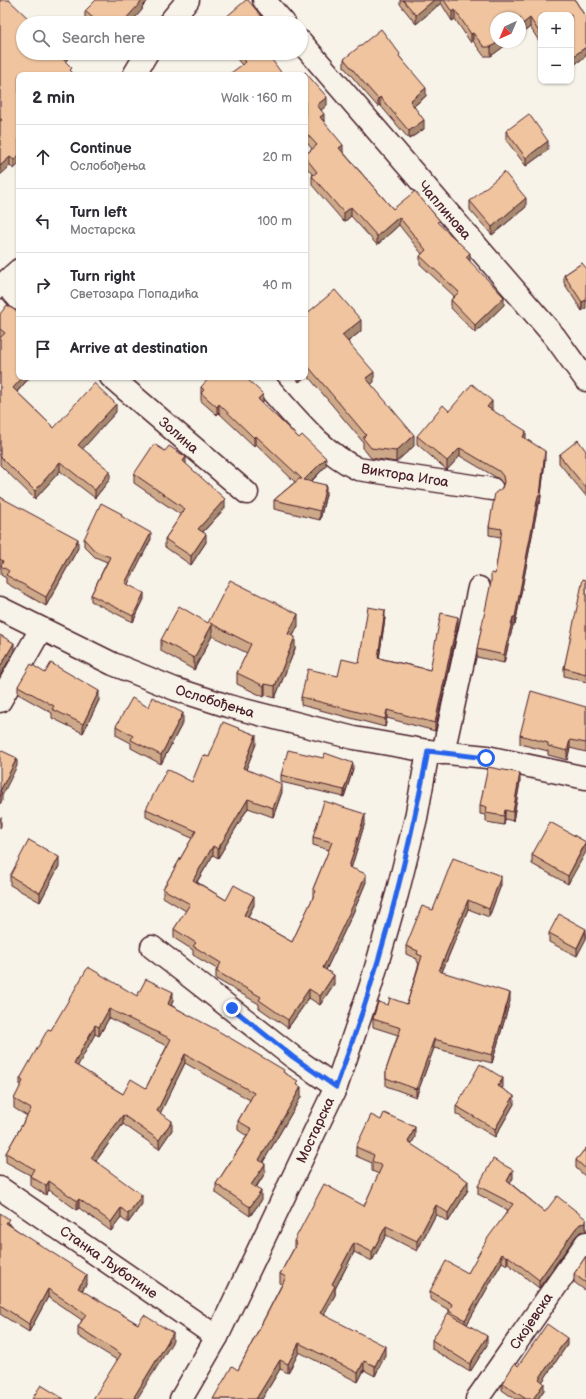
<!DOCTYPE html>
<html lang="en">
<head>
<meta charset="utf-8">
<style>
  :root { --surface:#fff; --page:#f2f2f3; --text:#2b2b33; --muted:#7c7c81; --line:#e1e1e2 }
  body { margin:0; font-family:"Balsamiq Sans",sans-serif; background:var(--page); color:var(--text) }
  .controls { position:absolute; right:12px; top:12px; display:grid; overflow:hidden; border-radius:8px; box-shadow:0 1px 3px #0004 }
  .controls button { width:36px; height:36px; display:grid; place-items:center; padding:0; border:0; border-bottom:1px solid var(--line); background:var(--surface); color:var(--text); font:20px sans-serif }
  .compass { position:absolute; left:490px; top:12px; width:36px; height:36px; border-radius:50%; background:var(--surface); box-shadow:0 1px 3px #0004; rotate:224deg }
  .stop { position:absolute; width:12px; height:12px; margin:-9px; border:3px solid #2563eb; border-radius:50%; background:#fff }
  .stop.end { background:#2563eb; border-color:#fff; box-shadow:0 1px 4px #0008 }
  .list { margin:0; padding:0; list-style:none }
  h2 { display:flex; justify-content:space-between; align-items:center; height:52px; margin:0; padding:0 16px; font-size:17px }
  h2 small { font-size:13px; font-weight:400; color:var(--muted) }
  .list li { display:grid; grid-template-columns:26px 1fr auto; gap:12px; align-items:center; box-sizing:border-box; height:64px; padding:0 16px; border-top:1px solid var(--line) }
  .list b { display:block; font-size:15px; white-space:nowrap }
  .list p { margin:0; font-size:13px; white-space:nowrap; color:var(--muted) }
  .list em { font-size:13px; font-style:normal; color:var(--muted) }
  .icon { flex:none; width:22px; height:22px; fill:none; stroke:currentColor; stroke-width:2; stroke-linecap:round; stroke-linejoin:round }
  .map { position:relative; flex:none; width:586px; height:1399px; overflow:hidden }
  .search { position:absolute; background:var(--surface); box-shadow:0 1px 3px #0004; left:16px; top:16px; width:292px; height:44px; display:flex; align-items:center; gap:10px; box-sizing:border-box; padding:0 14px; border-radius:22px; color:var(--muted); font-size:15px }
  .panel { position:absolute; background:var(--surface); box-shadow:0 1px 3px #0004; left:16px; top:72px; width:292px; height:308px; border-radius:8px }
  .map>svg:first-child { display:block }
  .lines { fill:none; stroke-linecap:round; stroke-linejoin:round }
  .minor-casing { stroke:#4a1f2b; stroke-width:25 }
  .minor { stroke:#f7f3e8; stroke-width:22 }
  .wall { fill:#cea989; stroke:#4a1f2b; fill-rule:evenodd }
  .shaded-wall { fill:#a7896f; stroke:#4a1f2b }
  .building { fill:#efc49f; stroke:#4a1f2b; fill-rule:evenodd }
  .route { stroke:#2563eb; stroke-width:5 }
  .labels { text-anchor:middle; stroke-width:3; stroke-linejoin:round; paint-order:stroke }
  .street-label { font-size:14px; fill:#4a1f2b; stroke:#f7f3e8 }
</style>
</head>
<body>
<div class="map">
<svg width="586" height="1399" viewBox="0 0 586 1399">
  <rect width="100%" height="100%" fill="#f7f3e8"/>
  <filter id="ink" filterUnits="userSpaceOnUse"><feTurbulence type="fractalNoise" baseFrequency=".025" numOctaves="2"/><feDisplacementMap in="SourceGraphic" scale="8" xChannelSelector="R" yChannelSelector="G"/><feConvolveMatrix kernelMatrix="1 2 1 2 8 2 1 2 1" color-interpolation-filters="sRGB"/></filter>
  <g filter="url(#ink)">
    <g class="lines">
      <defs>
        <g id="minor">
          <polyline points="264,0 284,23"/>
          <polyline points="169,23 188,0"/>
          <polyline points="301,42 555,337 586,380"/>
          <polyline points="134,75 147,53"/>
          <polyline points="5,283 19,299"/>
          <polyline points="0,287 19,270"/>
          <polyline points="111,377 247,493"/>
          <path d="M259 377C289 409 318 450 358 469L492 489"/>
          <polyline points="0,608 113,664 175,689 228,706 354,738 428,751 487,757 586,778"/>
          <polyline points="0,701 41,629"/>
          <polyline points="443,753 479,588"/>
          <polyline points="152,947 293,1057 336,1087"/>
          <polyline points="0,1188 217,1337"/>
          <polyline points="181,1399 217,1337 336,1087 371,985 397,894 416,818 428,751"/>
          <polyline points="477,1399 586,1243"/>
        </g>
      </defs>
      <use href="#minor" class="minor-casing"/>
      <use href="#minor" class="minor"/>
    </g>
    <g class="wall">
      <polygon points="0,0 33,23 67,53 67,60 65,61 19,75 19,164 14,169 10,166 0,175"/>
      <polygon points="400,0 575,0 586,18 586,56 571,67 571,15 541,15 541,44 530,27 520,35 520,18 496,42 510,42 491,56 484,56 473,41 471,43 455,19 452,21 441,3 416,24 400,4"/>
      <polygon points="142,7 142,10 130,23 89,23 85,20 85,11"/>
      <polygon points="232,53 267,53 242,65"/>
      <polygon points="400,57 426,96 414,106 424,129 409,139 380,105 378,107 364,91 344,67 344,59"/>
      <polygon points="305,75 327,105 321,110 324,122 343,152 393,209 440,225 504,305 475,333 451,308 451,300 454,296 420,264 420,256 422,254 399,225 377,245 351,216 344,222 312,185 312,176 313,175 305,166 305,155 312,149 305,140"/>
      <polygon points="506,131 548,150 526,166 506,140"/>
      <polygon points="470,201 526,207 492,235 470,210"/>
      <polygon points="582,263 582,311 564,283 564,275"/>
      <polygon points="0,314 19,377 30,377 17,392 54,428 116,412 82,449 110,479 95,498 60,471 35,499 0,465"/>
      <polygon points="305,315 361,331 348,342 374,382 371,384 414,446 396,462 371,458 363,448 363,442 307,375 299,382 295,377 305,377"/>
      <polygon points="201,387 263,402 262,403 326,466 311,482 326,494 320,520 274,509 274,500 295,482 256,444 254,446 219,413 217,415 201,401"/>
      <polygon points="492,409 492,410 526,439 545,460 540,504 538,504 515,625 513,625 504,663 477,657 477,649 495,574 501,537 489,535 489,527 503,484 499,479 460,456 447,470 417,444 417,436 449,411"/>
      <polygon points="165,451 186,464 225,508 203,532 206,542 191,565 165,547 165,539 181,515 134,483 134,474"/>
      <polygon points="586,451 586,496 559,463 559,455"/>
      <polygon points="0,497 78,548 46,606 6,583 6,578 1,575 1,568 0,568"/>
      <polygon points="122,517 151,539 127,584 144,599 133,622 91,601 91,595 107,562 95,557 84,546 84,539"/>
      <polygon points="586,580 586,682 564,676 564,668"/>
      <polygon points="385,618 379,658 430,670 458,625 435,731 387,718 385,727 301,705 301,697 338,676 359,663"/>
      <polygon points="208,623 298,626 293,636 295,649 275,698 265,695 264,697 237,684 237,673 247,653 212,636 194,670 161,651 161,640"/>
      <polygon points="45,673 99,700 83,733 52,718 52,713 18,694 18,686"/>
      <polygon points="148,707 183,722 161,764 131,748 131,743 116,735 116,726"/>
      <polygon points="586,707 586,752 570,748 567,760 548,755 548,751 520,744 520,735"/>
      <polygon points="256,744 246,769 282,792 273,817 248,808 218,858 213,855 197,882 226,900 254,905 248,917 292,942 313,898 313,889 329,850 313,845 313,837 365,822 351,868 366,882 353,913 326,970 334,984 320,1005 309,998 288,1028 259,1008 259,1004 216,979 216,971 217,969 193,955 193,950 174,938 174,929 186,911 163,897 163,889 192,838 146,817 146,809 192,782 209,757"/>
      <polygon points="353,770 344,797 281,782 281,775"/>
      <polygon points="520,782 513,821 505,819 504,825 486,822 486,815 480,814 480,805"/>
      <polygon points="586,842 568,884 532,864 532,855"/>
      <polygon points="59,866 40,902 10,885 10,876"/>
      <polygon points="501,885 489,917 468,909 442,972 510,1001 492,1063 434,1048 416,1097 386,1086 386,1070 398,1035 373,1027 373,1019 388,1005 407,1004 419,963 417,962 417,959 406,954 406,946 433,910"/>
      <polygon points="586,929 577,956 549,942 549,933"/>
      <path d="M137 996 173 1001 171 1005 284 1073 298 1085 301 1097 263 1162 265 1173 256 1188 261 1201 250 1216 216 1193V1184L247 1136 238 1130V1121L250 1100 185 1063 160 1113 172 1130 159 1149 123 1124 96 1161 142 1204 128 1223 121 1218 111 1231 79 1208 77 1210 49 1190 46 1195 30 1185V1175L6 1162V1153L27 1116 14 1108V1099L20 1088V1079L51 1030ZM109 1018 167 1046 146 1088 123 1094 77 1066 95 1034 99 1036Z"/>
      <polygon points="503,1087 502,1088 514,1104 495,1137 456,1114 456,1106"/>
      <polygon points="415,1137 411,1144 468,1190 448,1222 436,1214 417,1251 386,1235 372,1261 354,1252 335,1289 335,1295 324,1315 385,1355 375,1376 364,1370 358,1382 299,1352 288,1373 280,1369 262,1399 213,1399 238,1370 282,1284 280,1283 280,1274 294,1248 294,1241 364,1206 379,1174 372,1171 372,1163 356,1156 356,1147"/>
      <polygon points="586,1148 586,1177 576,1168 576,1160"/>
      <polygon points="513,1178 510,1183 545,1212 586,1219 586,1231 580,1232 576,1236 539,1288 508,1264 507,1265 502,1262 467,1324 487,1345 470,1372 432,1349 432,1340 449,1313 449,1310 430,1299 430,1291 468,1273 508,1210 478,1194 478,1186"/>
      <polygon points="0,1213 9,1224 87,1283 82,1291 138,1324 173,1341 117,1360 78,1336 78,1327 82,1320 48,1297 29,1332 0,1314"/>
      <polygon points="586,1256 586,1291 574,1282 574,1274"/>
      <polygon points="567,1345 542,1382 544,1390 538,1399 515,1399 502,1390 502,1383 518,1366"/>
    </g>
    <g class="shaded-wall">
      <polygon points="140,0 149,0 142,7 142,10 130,23 122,23"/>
      <polygon points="434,0 441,0 441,3 416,24 416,15"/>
      <polygon points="455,10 455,19 452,21 452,12"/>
      <polygon points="530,18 530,27 520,35 520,26"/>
      <polygon points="473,33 473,41 471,43 471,34"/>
      <polygon points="498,42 510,42 491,56 491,47"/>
      <polygon points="586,47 586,56 571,67 571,58"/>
      <polygon points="64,53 67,53 67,60 61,66 61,57"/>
      <polygon points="426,88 426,96 410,109 410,101"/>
      <polygon points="327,97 327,105 317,114 317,105"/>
      <polygon points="380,97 380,105 378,107 378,99"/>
      <polygon points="324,114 324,122 320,117"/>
      <polygon points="424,120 424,129 409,139 409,131"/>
      <polygon points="548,141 548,150 526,166 526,158"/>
      <polygon points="343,145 343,154 339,148"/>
      <polygon points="19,155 19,164 14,169 14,160"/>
      <polygon points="10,157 10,166 0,175 0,166"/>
      <polygon points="526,198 526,207 492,235 492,227"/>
      <polygon points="351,207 351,216 344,222 344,213"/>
      <polygon points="399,217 399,225 377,245 377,236"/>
      <polygon points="470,253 470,262 466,257"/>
      <polygon points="504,297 504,305 475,333 475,325"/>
      <polygon points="586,300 586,308 582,311 582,302"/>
      <polygon points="361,320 361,331 342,346 342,335"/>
      <polygon points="307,365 307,375 299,382 299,377 305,377 305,366"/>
      <polygon points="374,372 374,382 366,389 366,378"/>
      <polygon points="23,377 30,377 13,396 13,388"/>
      <polygon points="263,394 263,402 258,408 258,399"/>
      <polygon points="492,401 492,409 487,415 487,407"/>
      <polygon points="116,404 116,412 78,454 78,445"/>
      <polygon points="219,404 219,413 217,415 217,407"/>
      <polygon points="526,431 526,440 523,437"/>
      <polygon points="414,435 414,446 396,462 396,451"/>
      <polygon points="256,436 256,444 254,446 254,438"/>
      <polygon points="460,448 460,456 447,470 447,461"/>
      <polygon points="545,451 545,460 540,504 540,496"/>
      <polygon points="186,457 186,466 183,461"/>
      <polygon points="326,458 326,466 304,488 304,480"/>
      <polygon points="60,462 60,471 35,499 35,491"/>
      <polygon points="110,471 110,479 95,498 95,490"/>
      <polygon points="326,485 326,494 320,520 320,511"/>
      <polygon points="538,496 538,504 515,625 515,617"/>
      <polygon points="225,499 225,508 198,537 198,529"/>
      <polygon points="151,533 151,539 125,590 125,583"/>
      <polygon points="206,534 206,542 191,565 191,556"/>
      <polygon points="78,539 78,548 46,606 46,597"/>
      <polygon points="144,593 144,599 133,622 133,616"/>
      <polygon points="385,610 385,618 378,666 378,658"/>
      <polygon points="298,614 298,626 288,645 288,634"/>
      <polygon points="458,617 458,625 435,731 435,723"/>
      <polygon points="513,617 513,625 504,663 504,655"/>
      <polygon points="212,625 212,636 194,670 194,658"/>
      <polygon points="295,637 295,649 275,698 275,686"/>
      <polygon points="14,643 14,651 0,676 0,667"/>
      <polygon points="265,684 265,695 264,697 264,686"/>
      <polygon points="99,691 99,700 83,733 83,724"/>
      <polygon points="387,710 387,718 385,727 385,719"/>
      <polygon points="183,713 183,722 161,764 161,755"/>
      <polygon points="256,735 256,744 243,777 243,768"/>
      <polygon points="570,740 570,748 567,760 567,751"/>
      <polygon points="17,758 17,766 2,796 2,801 0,804 0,791"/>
      <polygon points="353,763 353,770 344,797 344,790"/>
      <polygon points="520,773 520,782 513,821 513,812"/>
      <polygon points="282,784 282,792 273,817 273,808"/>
      <polygon points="248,799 248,808 218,858 218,849"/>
      <polygon points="505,810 505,819 504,825 504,816"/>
      <polygon points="365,814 365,822 349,876 349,867"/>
      <polygon points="1,817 1,826 0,828 0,820"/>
      <polygon points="586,843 586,852 568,884 568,876"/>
      <polygon points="213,846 213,855 193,888 193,880"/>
      <polygon points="59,857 59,866 40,902 40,893"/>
      <polygon points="366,874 366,882 353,913 323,976 323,968"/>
      <polygon points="501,876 501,885 489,917 489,909"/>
      <polygon points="254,896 254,905 244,924 244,915"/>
      <polygon points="468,900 468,909 439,979 439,971"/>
      <polygon points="586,930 586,939 577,956 577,948"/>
      <polygon points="334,975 334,984 320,1005 320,996"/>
      <polygon points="309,989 309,998 288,1028 288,1020"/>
      <polygon points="173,992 173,1001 168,1013 168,1004"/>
      <polygon points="510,993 510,1001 492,1063 492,1055"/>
      <polygon points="109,1009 109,1018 99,1036 99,1027"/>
      <polygon points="95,1025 95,1034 74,1073 74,1064"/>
      <polygon points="434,1039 434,1048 416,1097 416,1089"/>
      <polygon points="185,1054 185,1063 157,1120 157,1111"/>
      <polygon points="503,1078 503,1087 498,1095 498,1086"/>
      <polygon points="301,1087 301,1097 259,1169 259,1160"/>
      <polygon points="514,1096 514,1104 495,1137 495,1129"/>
      <polygon points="123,1115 123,1124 91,1167 91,1158"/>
      <polygon points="172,1121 172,1130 159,1149 159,1140"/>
      <polygon points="415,1127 415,1137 408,1151 408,1142"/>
      <polygon points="265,1164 265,1173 251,1194 251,1185"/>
      <polygon points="513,1170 513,1178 507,1189 507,1181"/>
      <polygon points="49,1181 49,1190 46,1195 46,1186"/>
      <polygon points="468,1181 468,1190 448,1222 448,1213"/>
      <polygon points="261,1191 261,1201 250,1216 250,1207"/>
      <polygon points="142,1195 142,1204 128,1223 128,1214"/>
      <polygon points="79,1199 79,1208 77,1210 77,1201"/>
      <polygon points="436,1205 436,1214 417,1251 417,1241"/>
      <polygon points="121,1208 121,1218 111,1231 111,1222"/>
      <polygon points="586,1223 586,1231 580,1232 576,1236 539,1288 539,1280 576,1228 580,1224"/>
      <polygon points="386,1226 386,1235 372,1261 372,1252"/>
      <polygon points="354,1243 354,1252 335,1289 335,1295 320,1322 320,1313 332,1284"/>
      <polygon points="502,1254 502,1262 465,1328 465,1320"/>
      <polygon points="508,1256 508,1264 507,1265 507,1257"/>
      <polygon points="87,1275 87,1283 78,1296 78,1288"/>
      <polygon points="48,1289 48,1297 29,1332 29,1324"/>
      <polygon points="173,1333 173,1341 137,1399 134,1399 134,1397"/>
      <polygon points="487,1336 487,1345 470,1372 470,1364"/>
      <polygon points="567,1338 567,1345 539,1387 539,1379"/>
      <polygon points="299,1343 299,1352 288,1373 288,1364"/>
      <polygon points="385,1346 385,1355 375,1376 375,1366"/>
      <polygon points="280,1360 280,1369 262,1399 256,1399"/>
      <polygon points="364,1361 364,1370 358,1382 358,1373"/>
      <polygon points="544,1383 544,1390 538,1399 533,1399"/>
    </g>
    <g class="building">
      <polygon points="0,0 9,0 33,23 23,23 23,53 64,53 61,57 72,68 70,70 75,75 19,75 19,155 14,160 10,157 0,166 0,121 2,120 0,118"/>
      <polygon points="96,0 140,0 142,1 122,23 99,23 85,11"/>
      <polygon points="246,0 248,0 267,23 219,23"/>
      <polygon points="403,0 434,0 416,15"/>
      <polygon points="444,0 575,0 586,18 586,47 571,58 571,15 541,15 541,35 530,18 520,26 520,18 496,18 496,42 498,42 491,47 484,47 473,33 471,34 455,10 452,12"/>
      <polygon points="381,29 400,54 399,56 426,88 410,101 424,120 409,131 380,97 378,99 364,83 344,59"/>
      <polygon points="239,53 267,53 283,75 228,75 246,62"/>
      <polygon points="305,72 327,97 317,105 324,114 320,117 343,145 339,148 393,209 415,191 440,221 437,222 470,253 466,257 504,297 475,325 451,300 459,292 420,256 426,250 399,217 377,236 351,207 344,213 312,176 317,172 305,157 305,155 317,145 305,132 305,75 302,75"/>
      <polygon points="529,114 548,141 526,158 506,131"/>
      <polygon points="504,172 526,198 492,227 470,201"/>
      <polygon points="582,263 586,268 586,300 582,302 564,275"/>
      <polygon points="335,290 361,320 342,335 374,372 366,378 414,435 396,451 371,448 363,438 366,435 307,365 305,366 305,315"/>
      <polygon points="7,305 19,313 19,377 23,377 13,388 54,428 94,383 116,404 78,445 110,471 95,490 60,462 35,491 0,456 0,338 5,333 0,329 0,314"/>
      <polygon points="210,377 245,377 263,394 258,399 299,438 302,435 326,458 304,480 326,485 320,511 274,500 299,479 302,479 256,436 254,438 219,404 217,407 201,393 204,390 201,387"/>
      <polygon points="472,384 492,401 487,407 526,431 523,437 545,451 540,496 538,496 515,617 513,617 504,655 477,649 491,582 491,573 495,574 502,529 489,527 495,493 502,488 504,482 503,476 499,471 460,448 447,461 417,436 443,405 449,411"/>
      <polygon points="578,440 586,451 586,488 559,455"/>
      <polygon points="154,444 165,451 169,446 186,457 183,461 225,499 198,529 206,534 191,556 165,539 185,509 134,474"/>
      <polygon points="0,497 78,539 46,597 6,575 9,571 1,566 3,561 0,559"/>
      <polygon points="101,503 122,514 121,516 151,533 125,583 144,593 133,616 91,595 110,557 95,551 84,539"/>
      <polygon points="583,579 586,580 586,674 564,668"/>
      <polygon points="230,580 298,614 288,634 295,637 275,686 265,684 264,686 237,673 251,644 210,623 212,625 194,658 161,640 179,606 208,623"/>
      <polygon points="368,607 385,610 378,658 430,670 441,613 458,617 435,723 387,710 385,719 301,697 308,669 338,676 342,659 359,663"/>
      <polygon points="0,635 14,643 0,667"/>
      <polygon points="51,663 99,691 83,724 52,709 54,706 18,686 31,664 45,673"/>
      <polygon points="531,691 586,707 586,743 570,740 567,751 548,746 548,743 520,735"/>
      <polygon points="152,697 183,713 161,755 131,740 133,736 116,726 132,698 148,707"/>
      <polygon points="223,722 256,735 243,768 282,784 273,808 248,799 218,849 213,846 193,880 226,900 234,885 254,896 244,915 292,942 316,891 313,889 332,842 313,837 324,801 365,814 349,867 366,874 353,905 323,968 334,975 320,996 309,989 288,1020 259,1000 261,997 216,971 221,963 193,946 196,943 174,929 190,904 163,889 196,831 146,809 167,769 192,782 203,755 209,757"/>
      <polygon points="0,750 17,758 0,791 2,793 0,796"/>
      <polygon points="288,750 323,758 325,753 353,763 344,790 281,775"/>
      <polygon points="488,767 520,773 513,812 505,810 504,816 486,813 487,807 480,805"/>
      <polygon points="550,822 586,842 568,876 532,855"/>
      <polygon points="29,840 59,857 40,893 10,876"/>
      <polygon points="453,858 501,876 489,909 468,900 439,971 510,993 492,1055 434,1039 416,1089 386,1078 386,1070 401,1028 373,1019 378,1002 388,1005 390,998 407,1004 422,956 417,954 418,951 406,946 422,906 433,910"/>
      <polygon points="559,914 586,929 577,948 549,933"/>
      <path d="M88 967 137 996 146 979 173 992 168 1004 215 1029 284 1070 283 1072 298 1081 296 1084 301 1087 259 1160 265 1164 251 1185 261 1191 250 1207 216 1184 252 1129 238 1121 254 1093 185 1054 157 1111 172 1121 159 1140 123 1115 91 1158 142 1195 128 1214 121 1208 111 1222 79 1199 77 1201 49 1181 46 1186 30 1176 34 1169 6 1153 31 1109 14 1099 23 1081 20 1079 48 1029 51 1030ZM109 1009 171 1039 146 1088 131 1079 123 1094 74 1064 95 1025 99 1027Z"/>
      <polygon points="480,1064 503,1078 498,1086 514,1096 495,1129 456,1106"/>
      <polygon points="384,1113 415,1127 408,1142 468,1181 448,1213 436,1205 417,1241 386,1226 372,1252 354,1243 332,1284 335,1286 320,1313 385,1346 375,1366 364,1361 358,1373 299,1343 288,1364 280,1360 256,1399 213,1399 232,1366 238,1370 286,1277 280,1274 297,1243 294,1241 324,1184 364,1206 382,1166 372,1161 374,1155 356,1147 371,1115 381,1120"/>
      <polygon points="586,1148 586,1169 576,1160"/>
      <polygon points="493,1159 513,1170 507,1181 545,1212 557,1196 586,1219 586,1223 580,1224 576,1228 539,1280 508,1256 507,1257 502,1254 465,1320 449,1311 452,1304 430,1291 446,1261 468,1273 487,1239 513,1204 478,1186"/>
      <polygon points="0,1213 9,1219 6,1223 87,1275 78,1288 138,1324 144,1315 173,1333 134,1397 137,1399 93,1399 121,1354 78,1327 86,1314 48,1289 29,1324 0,1305"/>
      <polygon points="586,1256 586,1283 574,1274"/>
      <polygon points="448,1313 487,1336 470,1364 432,1340"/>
      <polygon points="547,1324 567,1338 539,1379 544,1383 533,1399 526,1399 502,1383 515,1363 518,1366"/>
      <polygon points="41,1385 64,1399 32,1399"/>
    </g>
  </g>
  <g class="lines" filter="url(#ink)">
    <path class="route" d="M232 1008 293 1057 336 1087C348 1053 361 1019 371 984 395 907 413 830 428 751L486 758"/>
  </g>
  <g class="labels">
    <g class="street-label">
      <text transform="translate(445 210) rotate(49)" y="5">Чаплинова</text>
      <text transform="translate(179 435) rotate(41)" y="5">Золина</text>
      <text transform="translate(405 475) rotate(9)" y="5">Виктора Игоа</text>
      <text transform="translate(215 701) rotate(17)" y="5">Ослобођења</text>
      <text transform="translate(315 1130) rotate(-65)" y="5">Мостарска</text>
      <text transform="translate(109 1262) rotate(35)" y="5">Станка Љуботине</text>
      <text transform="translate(531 1321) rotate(-56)" y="5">Скојевска</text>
    </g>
  </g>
</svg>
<div class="controls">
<button>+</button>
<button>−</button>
</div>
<svg class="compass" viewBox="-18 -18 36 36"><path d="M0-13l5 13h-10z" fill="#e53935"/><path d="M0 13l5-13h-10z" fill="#7c7c81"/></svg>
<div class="stop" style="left:486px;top:758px"></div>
<div class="stop end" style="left:232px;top:1008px"></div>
<div class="search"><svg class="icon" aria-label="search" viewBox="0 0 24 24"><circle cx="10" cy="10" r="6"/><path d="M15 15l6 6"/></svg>Search here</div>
<section class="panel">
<h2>2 min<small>Walk · 160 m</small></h2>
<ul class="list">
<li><svg class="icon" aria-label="ahead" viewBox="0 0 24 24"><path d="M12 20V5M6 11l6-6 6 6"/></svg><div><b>Continue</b><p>Ослобођења</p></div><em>20 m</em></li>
<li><svg class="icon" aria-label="left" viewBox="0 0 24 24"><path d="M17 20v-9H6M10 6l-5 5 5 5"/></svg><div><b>Turn left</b><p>Мостарска</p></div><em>100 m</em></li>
<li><svg class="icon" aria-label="right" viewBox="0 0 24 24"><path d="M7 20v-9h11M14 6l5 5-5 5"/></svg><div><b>Turn right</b><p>Светозара Попадића</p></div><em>40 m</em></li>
<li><svg class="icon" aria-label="arrive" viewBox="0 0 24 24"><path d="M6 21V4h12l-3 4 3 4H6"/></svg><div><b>Arrive at destination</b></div></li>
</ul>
</section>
</div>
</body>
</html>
